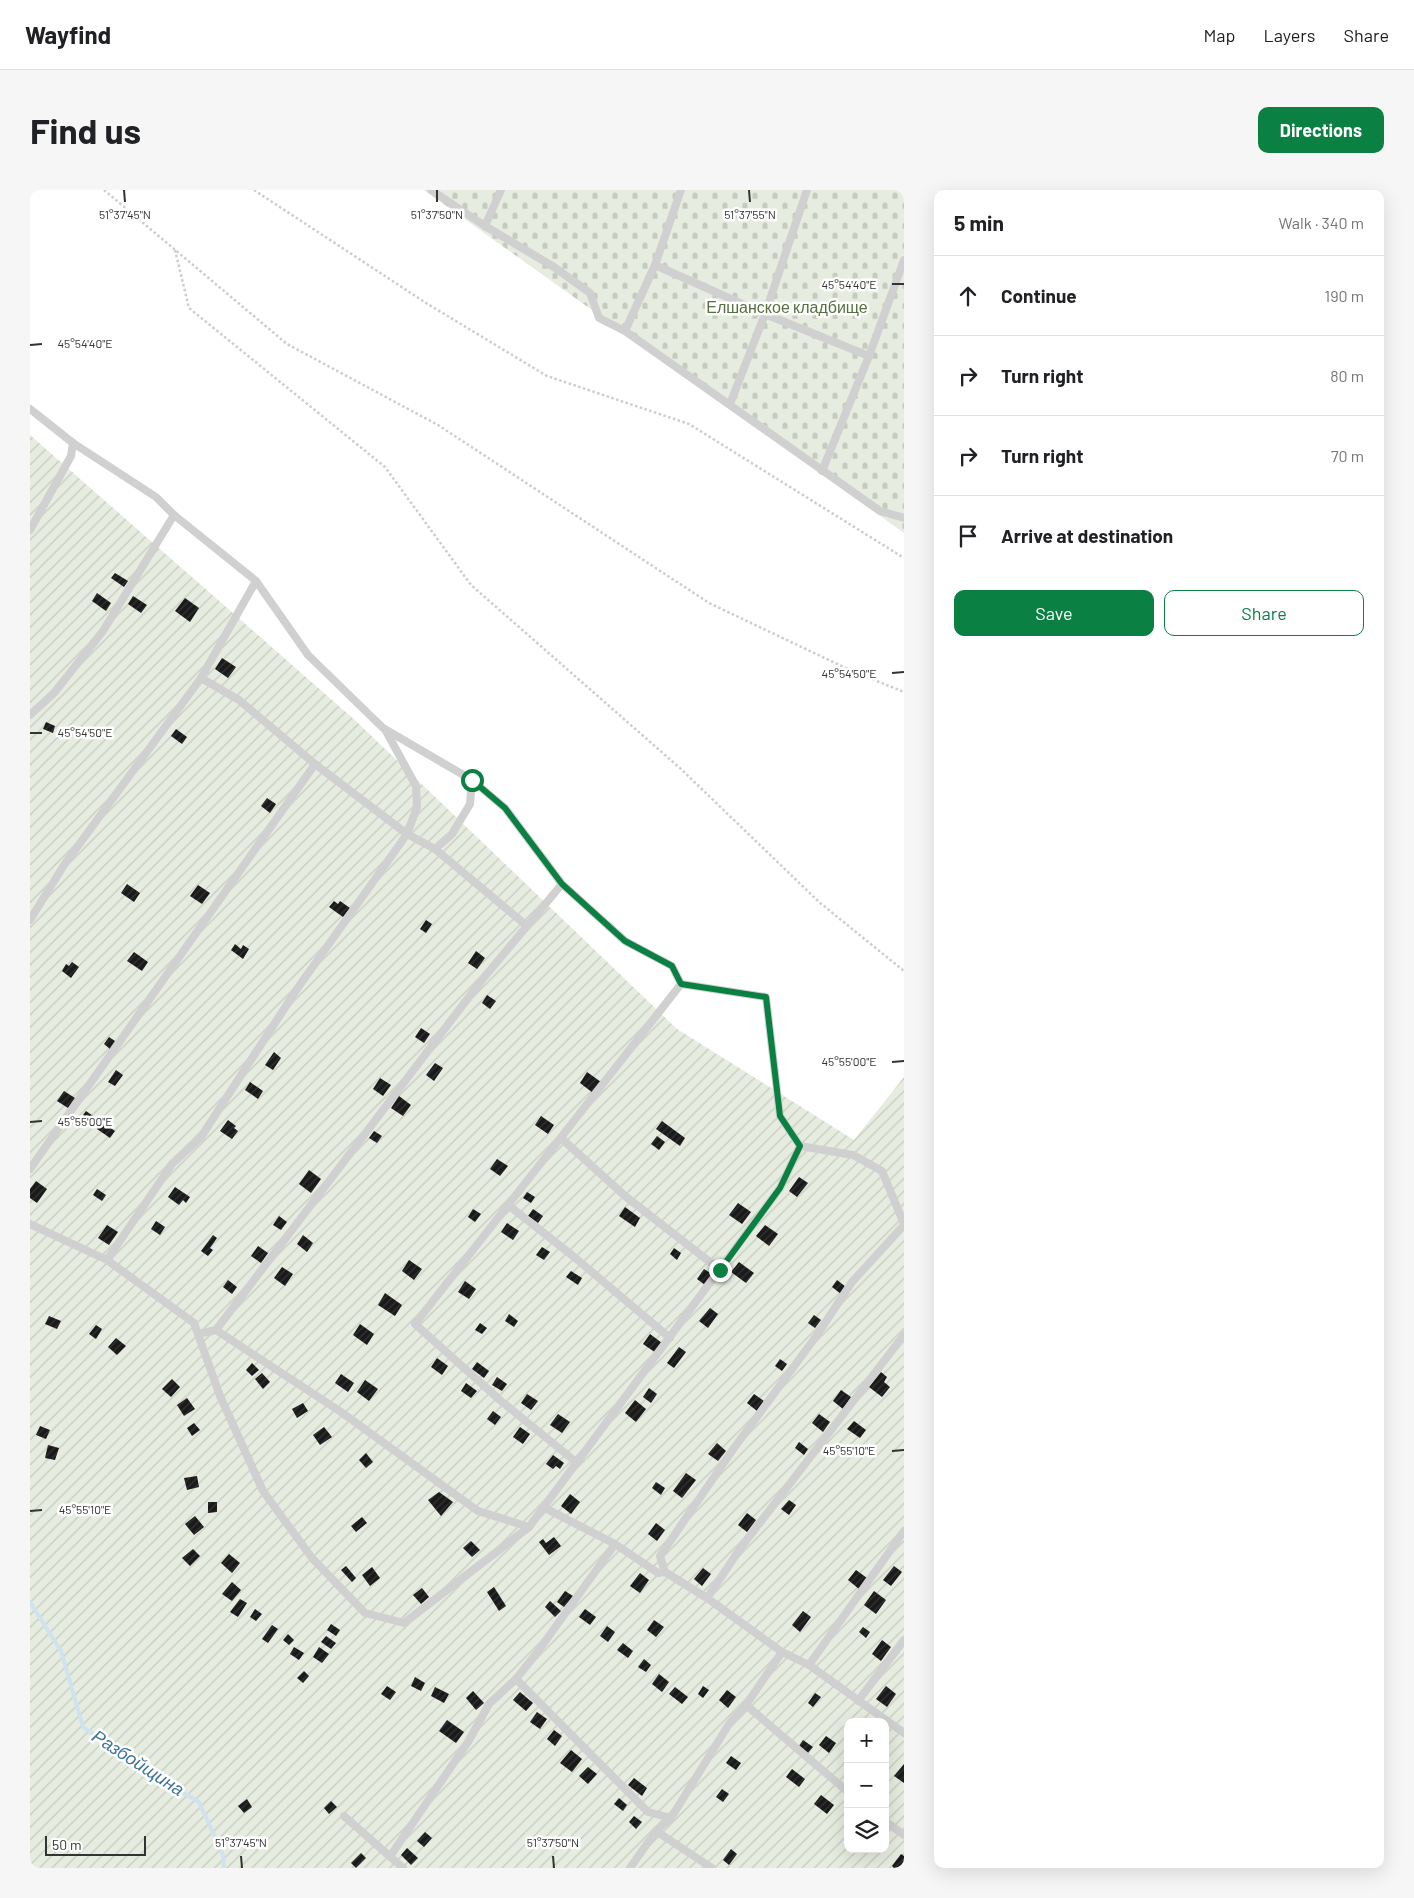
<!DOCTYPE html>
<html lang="en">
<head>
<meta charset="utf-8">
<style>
  :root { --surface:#fff; --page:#f6f6f6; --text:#202124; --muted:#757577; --line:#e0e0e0; --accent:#0b8043 }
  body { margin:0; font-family:Barlow,sans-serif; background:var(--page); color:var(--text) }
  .controls { position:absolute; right:15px; bottom:15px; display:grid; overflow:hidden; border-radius:10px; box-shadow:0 5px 20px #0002 }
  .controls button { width:45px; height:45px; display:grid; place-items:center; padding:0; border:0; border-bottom:1px solid var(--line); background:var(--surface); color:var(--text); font:25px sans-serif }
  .scale { position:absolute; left:15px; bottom:12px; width:101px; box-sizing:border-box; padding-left:5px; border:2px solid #333; border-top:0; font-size:14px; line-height:18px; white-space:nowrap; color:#333; -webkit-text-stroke:4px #fff; paint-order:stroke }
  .stop { position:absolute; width:15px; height:15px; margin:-11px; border:4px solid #0b8043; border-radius:50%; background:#fff }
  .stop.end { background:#0b8043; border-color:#fff; box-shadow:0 1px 5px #0008 }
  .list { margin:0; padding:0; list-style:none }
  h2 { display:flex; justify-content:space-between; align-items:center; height:65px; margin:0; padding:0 20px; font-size:21px }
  h2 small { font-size:16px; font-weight:400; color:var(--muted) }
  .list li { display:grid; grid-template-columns:32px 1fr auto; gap:15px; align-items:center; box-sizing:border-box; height:80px; padding:0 20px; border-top:1px solid var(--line) }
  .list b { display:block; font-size:19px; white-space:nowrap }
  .list em { font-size:16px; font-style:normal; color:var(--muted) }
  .actions { display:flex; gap:10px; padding:15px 20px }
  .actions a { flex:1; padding:11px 0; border:1px solid var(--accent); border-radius:10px; text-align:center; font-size:18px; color:var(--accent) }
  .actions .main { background:var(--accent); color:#fff }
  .icon { flex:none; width:28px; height:28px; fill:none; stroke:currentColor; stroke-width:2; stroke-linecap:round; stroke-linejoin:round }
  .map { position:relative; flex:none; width:874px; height:1678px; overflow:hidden; border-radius:10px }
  header { display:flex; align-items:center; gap:30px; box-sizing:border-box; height:70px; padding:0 25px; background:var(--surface); border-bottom:1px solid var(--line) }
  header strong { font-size:24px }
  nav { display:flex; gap:28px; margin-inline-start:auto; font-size:18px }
  .intro { display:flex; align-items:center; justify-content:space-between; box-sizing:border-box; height:120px; padding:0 30px }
  h1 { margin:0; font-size:35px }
  .button { padding:12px 22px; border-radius:10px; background:var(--accent); color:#fff; font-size:18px; font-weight:700 }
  main { display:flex; gap:30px; padding:0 30px }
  aside { flex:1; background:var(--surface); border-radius:10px; box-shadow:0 5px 20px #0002 }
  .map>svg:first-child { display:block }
  .cemetery { fill:url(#cemetery-stones) }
  .garden { fill:url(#garden-furrows); fill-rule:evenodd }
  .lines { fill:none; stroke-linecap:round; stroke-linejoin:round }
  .stream { stroke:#cfe2ee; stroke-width:4 }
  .building { fill:url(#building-hatch) }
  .path { stroke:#cdcdcd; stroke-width:2.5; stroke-dasharray:2.5 2.5; stroke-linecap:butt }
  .lane { stroke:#d0d0d0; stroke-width:8 }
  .route { stroke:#0b8043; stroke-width:6 }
  .ticks { fill:none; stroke:#333; stroke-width:2 }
  .labels { text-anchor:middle; stroke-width:5; stroke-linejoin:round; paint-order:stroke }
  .park-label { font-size:16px; fill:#56703f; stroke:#fff }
  .water-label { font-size:18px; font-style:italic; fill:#3f7597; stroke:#fff }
  .ticks-label { font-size:12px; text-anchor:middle; fill:#333; stroke:#fff; stroke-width:5; stroke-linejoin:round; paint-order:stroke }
</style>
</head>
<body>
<header>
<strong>Wayfind</strong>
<nav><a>Map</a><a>Layers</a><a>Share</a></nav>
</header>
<div class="intro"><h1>Find us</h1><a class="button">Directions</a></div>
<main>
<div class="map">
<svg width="874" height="1678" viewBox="0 0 874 1678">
  <defs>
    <pattern id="cemetery-stones" width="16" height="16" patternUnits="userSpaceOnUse" patternTransform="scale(1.25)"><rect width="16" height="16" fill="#e6ecdf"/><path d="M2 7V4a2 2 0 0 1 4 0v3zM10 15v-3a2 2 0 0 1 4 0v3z" fill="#c6cbc0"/></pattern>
    <pattern id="garden-furrows" width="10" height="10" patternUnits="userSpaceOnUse" patternTransform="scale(1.25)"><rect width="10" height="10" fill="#e6ecdf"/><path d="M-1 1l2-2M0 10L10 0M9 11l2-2" fill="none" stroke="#c6cbc0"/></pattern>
    <pattern id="building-hatch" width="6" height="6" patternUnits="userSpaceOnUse" patternTransform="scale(1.25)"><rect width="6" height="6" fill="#1a1a1a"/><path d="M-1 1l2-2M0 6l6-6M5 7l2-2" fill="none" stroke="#333"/></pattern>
  </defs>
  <rect width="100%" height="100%" fill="#fff"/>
  <polygon class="cemetery" points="394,0 874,0 874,343"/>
  <path class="garden" d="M0 245 327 532 647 839 824 950 874 887V1678H0ZM818 1532H855V1659H818Z"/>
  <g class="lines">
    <polyline class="stream" points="0,1412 31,1461 53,1537 102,1573 169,1612 193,1665 194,1678"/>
  </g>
  <g class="building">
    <polygon points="85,383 98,391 94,397 81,388"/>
    <polygon points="67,403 81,413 76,421 62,411"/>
    <polygon points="103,406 117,415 111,423 98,414"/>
    <polygon points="155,408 169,418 160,432 145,421"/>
    <polygon points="192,468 206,477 198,488 185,479"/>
    <polygon points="16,532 25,536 23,543 13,539"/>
    <polygon points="146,539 157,547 152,554 141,546"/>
    <polygon points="237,608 246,614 240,623 231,616"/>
    <polygon points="97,694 110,703 104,712 91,703"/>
    <polygon points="168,695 180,703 172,714 160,706"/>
    <polygon points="304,711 308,714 310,711 320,718 313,727 299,717"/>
    <polygon points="396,730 402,734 396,743 390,739"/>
    <polygon points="205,754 211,759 213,755 219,759 213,769 201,760"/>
    <polygon points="446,761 455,768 447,779 438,773"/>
    <polygon points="104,762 118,772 112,781 97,771"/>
    <polygon points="42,772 49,777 41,788 32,781 36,774 39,776"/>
    <polygon points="457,805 466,811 460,819 452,813"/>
    <polygon points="391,838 400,844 394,853 385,847"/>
    <polygon points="79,847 85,851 80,859 74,854"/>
    <polygon points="244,862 251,868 243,880 235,875"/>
    <polygon points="405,873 413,878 404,891 396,885"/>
    <polygon points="86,880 93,885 85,896 78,892"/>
    <polygon points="557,882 571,892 563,903 550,893"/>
    <polygon points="350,888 361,895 353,906 343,899"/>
    <polygon points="220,892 233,901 228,909 215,900"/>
    <polygon points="34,901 45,908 38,918 27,911"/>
    <polygon points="369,906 381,915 373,926 361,918"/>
    <polygon points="56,921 66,928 63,932 53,925"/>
    <polygon points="511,926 524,935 518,944 505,935"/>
    <polygon points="198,930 206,936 204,938 208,941 202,949 190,941"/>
    <polygon points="632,931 655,948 650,956 626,939"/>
    <polygon points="72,932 85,941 80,948 67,939"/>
    <polygon points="344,941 352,946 347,953 339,948"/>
    <polygon points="627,946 635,952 629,960 621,954"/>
    <polygon points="467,969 478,976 470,986 460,979"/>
    <polygon points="279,980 291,989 281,1003 269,994"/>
    <polygon points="769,987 778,993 767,1007 759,1001"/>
    <polygon points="6,991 17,999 7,1013 0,1008 0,999"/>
    <polygon points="145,997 160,1007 156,1013 153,1010 149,1015 138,1007"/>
    <polygon points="67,999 76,1005 72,1011 63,1005"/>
    <polygon points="497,1002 505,1007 501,1013 493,1008"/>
    <polygon points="708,1013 721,1022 712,1034 699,1025"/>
    <polygon points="595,1017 610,1028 605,1037 589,1026"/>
    <polygon points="443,1019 451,1024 445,1032 438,1027"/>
    <polygon points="503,1019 513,1026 508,1033 498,1026"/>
    <polygon points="249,1026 257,1032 251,1040 243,1035"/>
    <polygon points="126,1031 135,1037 130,1045 121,1039"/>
    <polygon points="477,1033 489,1041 483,1050 471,1042"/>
    <polygon points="77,1035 88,1042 79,1055 68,1048"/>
    <polygon points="735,1035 748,1044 739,1056 726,1046"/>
    <polygon points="183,1045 187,1048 180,1058 183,1060 178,1066 171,1061"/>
    <polygon points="273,1045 283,1053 277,1062 267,1054"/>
    <polygon points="228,1056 238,1063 231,1073 221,1066"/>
    <polygon points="512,1057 520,1062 514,1070 506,1065"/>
    <polygon points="644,1058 651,1063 647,1070 640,1064"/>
    <polygon points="379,1070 392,1079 384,1090 372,1081"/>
    <polygon points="709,1072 724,1083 716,1093 701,1082"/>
    <polygon points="252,1077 263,1084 255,1096 244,1088"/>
    <polygon points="674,1079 682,1084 675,1095 667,1089"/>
    <polygon points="541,1081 552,1088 548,1095 536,1087"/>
    <polygon points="198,1090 207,1097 202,1104 193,1097"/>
    <polygon points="807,1090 816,1097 811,1104 802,1097"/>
    <polygon points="435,1091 446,1099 439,1109 428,1102"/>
    <polygon points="355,1103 372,1115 365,1126 348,1115"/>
    <polygon points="680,1118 688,1124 678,1138 669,1131"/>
    <polygon points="479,1124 488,1131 484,1137 475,1131"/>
    <polygon points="784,1125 791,1130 785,1138 778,1133"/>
    <polygon points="19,1126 31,1131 27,1139 15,1134"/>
    <polygon points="450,1133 457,1138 452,1144 445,1140"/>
    <polygon points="330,1134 344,1144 337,1155 323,1145"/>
    <polygon points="66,1135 72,1139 66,1149 59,1144"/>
    <polygon points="620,1144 632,1153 626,1163 613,1154"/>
    <polygon points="86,1148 96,1156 87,1165 78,1157"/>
    <polygon points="649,1157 656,1162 644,1178 637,1173"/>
    <polygon points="407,1168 418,1176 412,1185 401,1177"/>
    <polygon points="750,1169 757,1174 752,1181 745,1176"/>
    <polygon points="447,1172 459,1181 454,1188 442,1179"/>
    <polygon points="222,1173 229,1180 222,1186 216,1180"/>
    <polygon points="851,1182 857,1187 854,1192 860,1197 852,1207 839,1197"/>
    <polygon points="232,1183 240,1192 233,1199 225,1189"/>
    <polygon points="311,1184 324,1193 318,1202 305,1193"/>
    <polygon points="467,1187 477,1194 472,1201 462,1195"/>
    <polygon points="142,1189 150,1197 141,1207 132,1199"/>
    <polygon points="335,1190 348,1199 339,1211 327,1202"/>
    <polygon points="436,1193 447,1201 441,1208 431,1201"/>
    <polygon points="619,1198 627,1204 621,1213 613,1207"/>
    <polygon points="811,1200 821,1207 813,1219 803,1211"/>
    <polygon points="497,1204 508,1211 501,1220 491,1213"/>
    <polygon points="724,1204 734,1211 727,1221 717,1213"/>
    <polygon points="157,1208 165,1219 154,1226 147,1215"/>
    <polygon points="605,1210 616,1219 606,1232 595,1223"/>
    <polygon points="273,1213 278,1221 267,1228 262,1219"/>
    <polygon points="463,1221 471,1227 465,1235 457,1229"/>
    <polygon points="528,1224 540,1232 532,1243 520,1235"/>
    <polygon points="789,1224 800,1232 793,1242 782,1233"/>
    <polygon points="824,1231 836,1240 830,1248 817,1239"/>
    <polygon points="164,1233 170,1240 162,1246 157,1238"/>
    <polygon points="10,1236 20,1240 16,1249 6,1245"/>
    <polygon points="294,1237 302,1247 290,1255 283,1245"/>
    <polygon points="490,1237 500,1244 493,1254 483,1247"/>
    <polygon points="769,1252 778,1259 774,1265 765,1258"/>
    <polygon points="687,1253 696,1261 688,1271 678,1264"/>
    <polygon points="18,1255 29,1258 25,1270 15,1268"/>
    <polygon points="336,1263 343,1272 336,1278 329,1270"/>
    <polygon points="523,1265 534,1273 530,1279 526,1276 523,1279 516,1274"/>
    <polygon points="656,1283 666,1290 652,1308 643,1301"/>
    <polygon points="167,1286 169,1297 157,1300 154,1288"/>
    <polygon points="626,1292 635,1298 631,1305 622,1298"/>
    <polygon points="409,1302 423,1312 411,1326 398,1310"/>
    <polygon points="540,1304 550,1312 541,1324 531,1316"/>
    <polygon points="759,1310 766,1315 759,1325 751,1319"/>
    <polygon points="178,1312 187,1312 187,1322 178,1323"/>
    <polygon points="717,1323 726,1330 717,1342 708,1335"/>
    <polygon points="165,1326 174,1337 164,1345 155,1334"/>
    <polygon points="332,1327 337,1333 326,1342 321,1336"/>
    <polygon points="626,1333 635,1340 627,1351 618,1344"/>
    <polygon points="524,1347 531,1356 519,1365 509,1352 513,1349 516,1353"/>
    <polygon points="441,1351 450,1360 442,1367 433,1358"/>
    <polygon points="163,1359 170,1366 160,1376 152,1368"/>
    <polygon points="199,1364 210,1373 202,1383 191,1373"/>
    <polygon points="316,1376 326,1388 322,1392 311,1380"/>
    <polygon points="864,1376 872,1382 861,1396 853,1390"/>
    <polygon points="342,1377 350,1388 340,1396 332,1385"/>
    <polygon points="673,1378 681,1384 672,1396 664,1389"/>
    <polygon points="826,1380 837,1388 829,1399 818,1390"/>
    <polygon points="610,1383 619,1390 610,1403 600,1396"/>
    <polygon points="202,1392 211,1400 202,1411 192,1404"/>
    <polygon points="464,1397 476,1416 469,1421 457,1402"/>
    <polygon points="392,1398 399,1407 391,1414 383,1405"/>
    <polygon points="535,1401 543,1406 534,1417 527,1412"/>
    <polygon points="844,1401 856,1410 846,1424 834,1415"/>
    <polygon points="210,1409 217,1413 208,1427 200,1422"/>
    <polygon points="520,1411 531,1421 525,1427 515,1417"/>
    <polygon points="225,1419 232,1424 226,1431 220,1427"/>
    <polygon points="555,1419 566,1427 560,1435 549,1427"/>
    <polygon points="773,1421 781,1427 770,1442 762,1435"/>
    <polygon points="624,1430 634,1437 626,1447 617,1440"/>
    <polygon points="301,1434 310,1440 306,1446 297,1440"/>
    <polygon points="242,1435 248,1439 238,1453 232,1449"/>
    <polygon points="577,1436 585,1442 578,1452 570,1446"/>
    <polygon points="833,1437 840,1442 836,1448 829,1442"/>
    <polygon points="258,1444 264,1450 259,1455 253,1450"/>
    <polygon points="296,1446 306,1453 301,1459 291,1452"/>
    <polygon points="852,1450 861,1457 851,1471 842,1464"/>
    <polygon points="593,1453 603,1461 598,1468 587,1460"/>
    <polygon points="264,1457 274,1463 269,1470 260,1464"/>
    <polygon points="289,1457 299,1464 292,1473 283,1467"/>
    <polygon points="614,1469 621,1475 616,1482 608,1477"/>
    <polygon points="274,1481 279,1486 273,1493 267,1488"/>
    <polygon points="629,1484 639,1492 632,1502 622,1494"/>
    <polygon points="385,1487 395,1493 391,1501 381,1496"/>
    <polygon points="357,1496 366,1502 360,1510 351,1504"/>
    <polygon points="673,1496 679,1500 673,1508 668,1504"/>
    <polygon points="856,1496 866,1504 857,1517 846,1509"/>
    <polygon points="405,1497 419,1504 414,1513 401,1506"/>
    <polygon points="645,1497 658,1507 652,1514 639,1504"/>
    <polygon points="697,1500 706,1507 698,1518 689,1510"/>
    <polygon points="443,1501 454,1513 446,1520 436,1508"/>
    <polygon points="490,1502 503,1513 496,1521 483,1510"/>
    <polygon points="785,1503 791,1507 783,1517 778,1513"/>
    <polygon points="507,1522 517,1529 510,1539 500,1532"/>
    <polygon points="417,1530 434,1542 426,1553 409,1541"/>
    <polygon points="524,1540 532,1546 525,1556 517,1549"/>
    <polygon points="796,1546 806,1553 799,1563 789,1555"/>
    <polygon points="773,1550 783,1557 778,1563 769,1556"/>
    <polygon points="541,1560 552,1569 542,1582 530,1573"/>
    <polygon points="701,1566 711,1573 706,1580 696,1573"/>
    <polygon points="874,1574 874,1593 864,1586"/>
    <polygon points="558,1577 567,1584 558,1594 549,1586"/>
    <polygon points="762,1579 775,1589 769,1597 756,1587"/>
    <polygon points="604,1588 617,1598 612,1606 598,1595"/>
    <polygon points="692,1599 699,1604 693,1612 686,1607"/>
    <polygon points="791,1605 804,1615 797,1624 784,1614"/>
    <polygon points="589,1608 597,1615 593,1621 584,1614"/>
    <polygon points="217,1609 222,1617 214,1623 208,1616"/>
    <polygon points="301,1611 307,1617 299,1624 294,1618"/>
    <polygon points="604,1626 612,1632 606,1639 599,1632"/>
    <polygon points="395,1642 402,1648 394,1657 387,1651"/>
    <polygon points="377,1658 388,1668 381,1675 371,1665"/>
    <polygon points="701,1659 707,1664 699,1675 693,1670"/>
    <polygon points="331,1663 336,1668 326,1678 321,1673"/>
    <polygon points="871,1664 874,1666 874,1675 871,1678 864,1678 862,1676"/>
  </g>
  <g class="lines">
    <g class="path">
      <polyline points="74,0 257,154 408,235 679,413 822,481 874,502"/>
      <polyline points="224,0 396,113 517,186 659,234 874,368"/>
      <polyline points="145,60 159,118 355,277 441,395 651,579 789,712 874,781"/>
    </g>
    <g class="lane">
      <polyline points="401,0 455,36 524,77 560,103 569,128 595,141 850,321 874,328"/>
      <polyline points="455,36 471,0"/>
      <polyline points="625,75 735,124 839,166"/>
      <polyline points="595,141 625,75 651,0"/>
      <polyline points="700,214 735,124 777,0"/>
      <polyline points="0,219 43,253 126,307 144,325 226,391"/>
      <polyline points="792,281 839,166 874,70"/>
      <polyline points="0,340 41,266 43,253"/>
      <polyline points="171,488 209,510 285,574 377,644 387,617 386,596 356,541"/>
      <polyline points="0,525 24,503 73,441 144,325"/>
      <polyline points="405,659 422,644 440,614 442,590"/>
      <polyline points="0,730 34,675 171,488 226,391 278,465 353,538 442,590 475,618 532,694 595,751 642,776 651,794 736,807 750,926 770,956 823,965 852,981 874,1034"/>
      <polyline points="531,948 595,1006 690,1080"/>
      <polyline points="0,979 285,574"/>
      <polyline points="478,1015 543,1066 640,1148"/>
      <polyline points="0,1034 77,1070 164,1133 190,1206 233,1301 282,1368 335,1423 374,1433 499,1337 750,998 770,956"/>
      <polyline points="874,1035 822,1092 787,1145 704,1258 630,1366 635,1382 677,1408 752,1462 779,1475 874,1543"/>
      <polyline points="77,1070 142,974 171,947 267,799 377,644 405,659 497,736"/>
      <polyline points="168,1144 186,1140"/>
      <polyline points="546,1272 471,1211 385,1134 651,794"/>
      <polyline points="513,1317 585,1354 628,1383 635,1382"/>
      <polyline points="499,1337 448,1321 311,1222 186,1140 451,791 532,694"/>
      <polyline points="677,1408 712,1356 874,1145"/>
      <polyline points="779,1475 874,1341"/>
      <polyline points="486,1489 618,1622 641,1628"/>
      <polyline points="828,1511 874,1450"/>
      <polyline points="716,1515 818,1602"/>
      <polyline points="314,1626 373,1678"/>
      <polyline points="855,1631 874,1645"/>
      <polyline points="626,1641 682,1678"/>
      <polyline points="361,1665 438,1552 459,1514 486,1489 506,1464 585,1354"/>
      <polyline points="600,1678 626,1641 641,1628 699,1534 716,1515 752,1462"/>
    </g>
  </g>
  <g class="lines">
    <polyline class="route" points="442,590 475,618 532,694 595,751 642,776 651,794 736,807 750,926 770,956 750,998 690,1080"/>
  </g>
  <path class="ticks" d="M94 0 95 12M407 0V12M719 0 720 12M862 94H874M0 155 12 154M862 483 874 482M0 543H12M862 872 874 871M0 932 12 931M862 1261 874 1260M0 1321 12 1320M211 1666 212 1678M523 1666 524 1678"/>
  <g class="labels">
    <g class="park-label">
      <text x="757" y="123">Елшанское кладбище</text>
    </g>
    <g class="water-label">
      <text transform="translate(108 1573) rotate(33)" y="6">Разбойщина</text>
    </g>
  </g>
  <g class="ticks-label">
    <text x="95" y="29">51°37'45"N</text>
    <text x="407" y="29">51°37'50"N</text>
    <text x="720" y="29">51°37'55"N</text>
    <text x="819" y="99">45°54'40"E</text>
    <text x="55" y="158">45°54'40"E</text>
    <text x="819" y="488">45°54'50"E</text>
    <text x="55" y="547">45°54'50"E</text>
    <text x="819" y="876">45°55'00"E</text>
    <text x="55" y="936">45°55'00"E</text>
    <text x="819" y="1265">45°55'10"E</text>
    <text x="55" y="1324">45°55'10"E</text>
    <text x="211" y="1657">51°37'45"N</text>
    <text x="523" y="1657">51°37'50"N</text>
  </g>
</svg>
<div class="controls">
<button>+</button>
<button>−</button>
<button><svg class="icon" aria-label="layers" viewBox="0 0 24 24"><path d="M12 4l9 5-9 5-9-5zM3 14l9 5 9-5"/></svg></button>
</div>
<div class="scale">50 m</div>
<div class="stop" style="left:442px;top:590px"></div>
<div class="stop end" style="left:690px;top:1080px"></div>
</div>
<aside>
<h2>5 min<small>Walk · 340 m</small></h2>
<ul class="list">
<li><svg class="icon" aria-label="ahead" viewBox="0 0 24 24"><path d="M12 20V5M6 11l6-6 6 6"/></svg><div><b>Continue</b></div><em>190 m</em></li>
<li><svg class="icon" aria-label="right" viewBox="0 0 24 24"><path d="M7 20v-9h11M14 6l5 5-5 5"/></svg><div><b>Turn right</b></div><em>80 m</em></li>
<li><svg class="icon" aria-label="right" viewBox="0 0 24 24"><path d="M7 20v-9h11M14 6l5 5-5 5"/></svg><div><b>Turn right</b></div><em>70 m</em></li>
<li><svg class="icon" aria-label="arrive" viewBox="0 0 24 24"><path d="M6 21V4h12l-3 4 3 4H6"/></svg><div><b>Arrive at destination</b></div></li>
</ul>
<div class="actions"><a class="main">Save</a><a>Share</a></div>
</aside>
</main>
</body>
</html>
